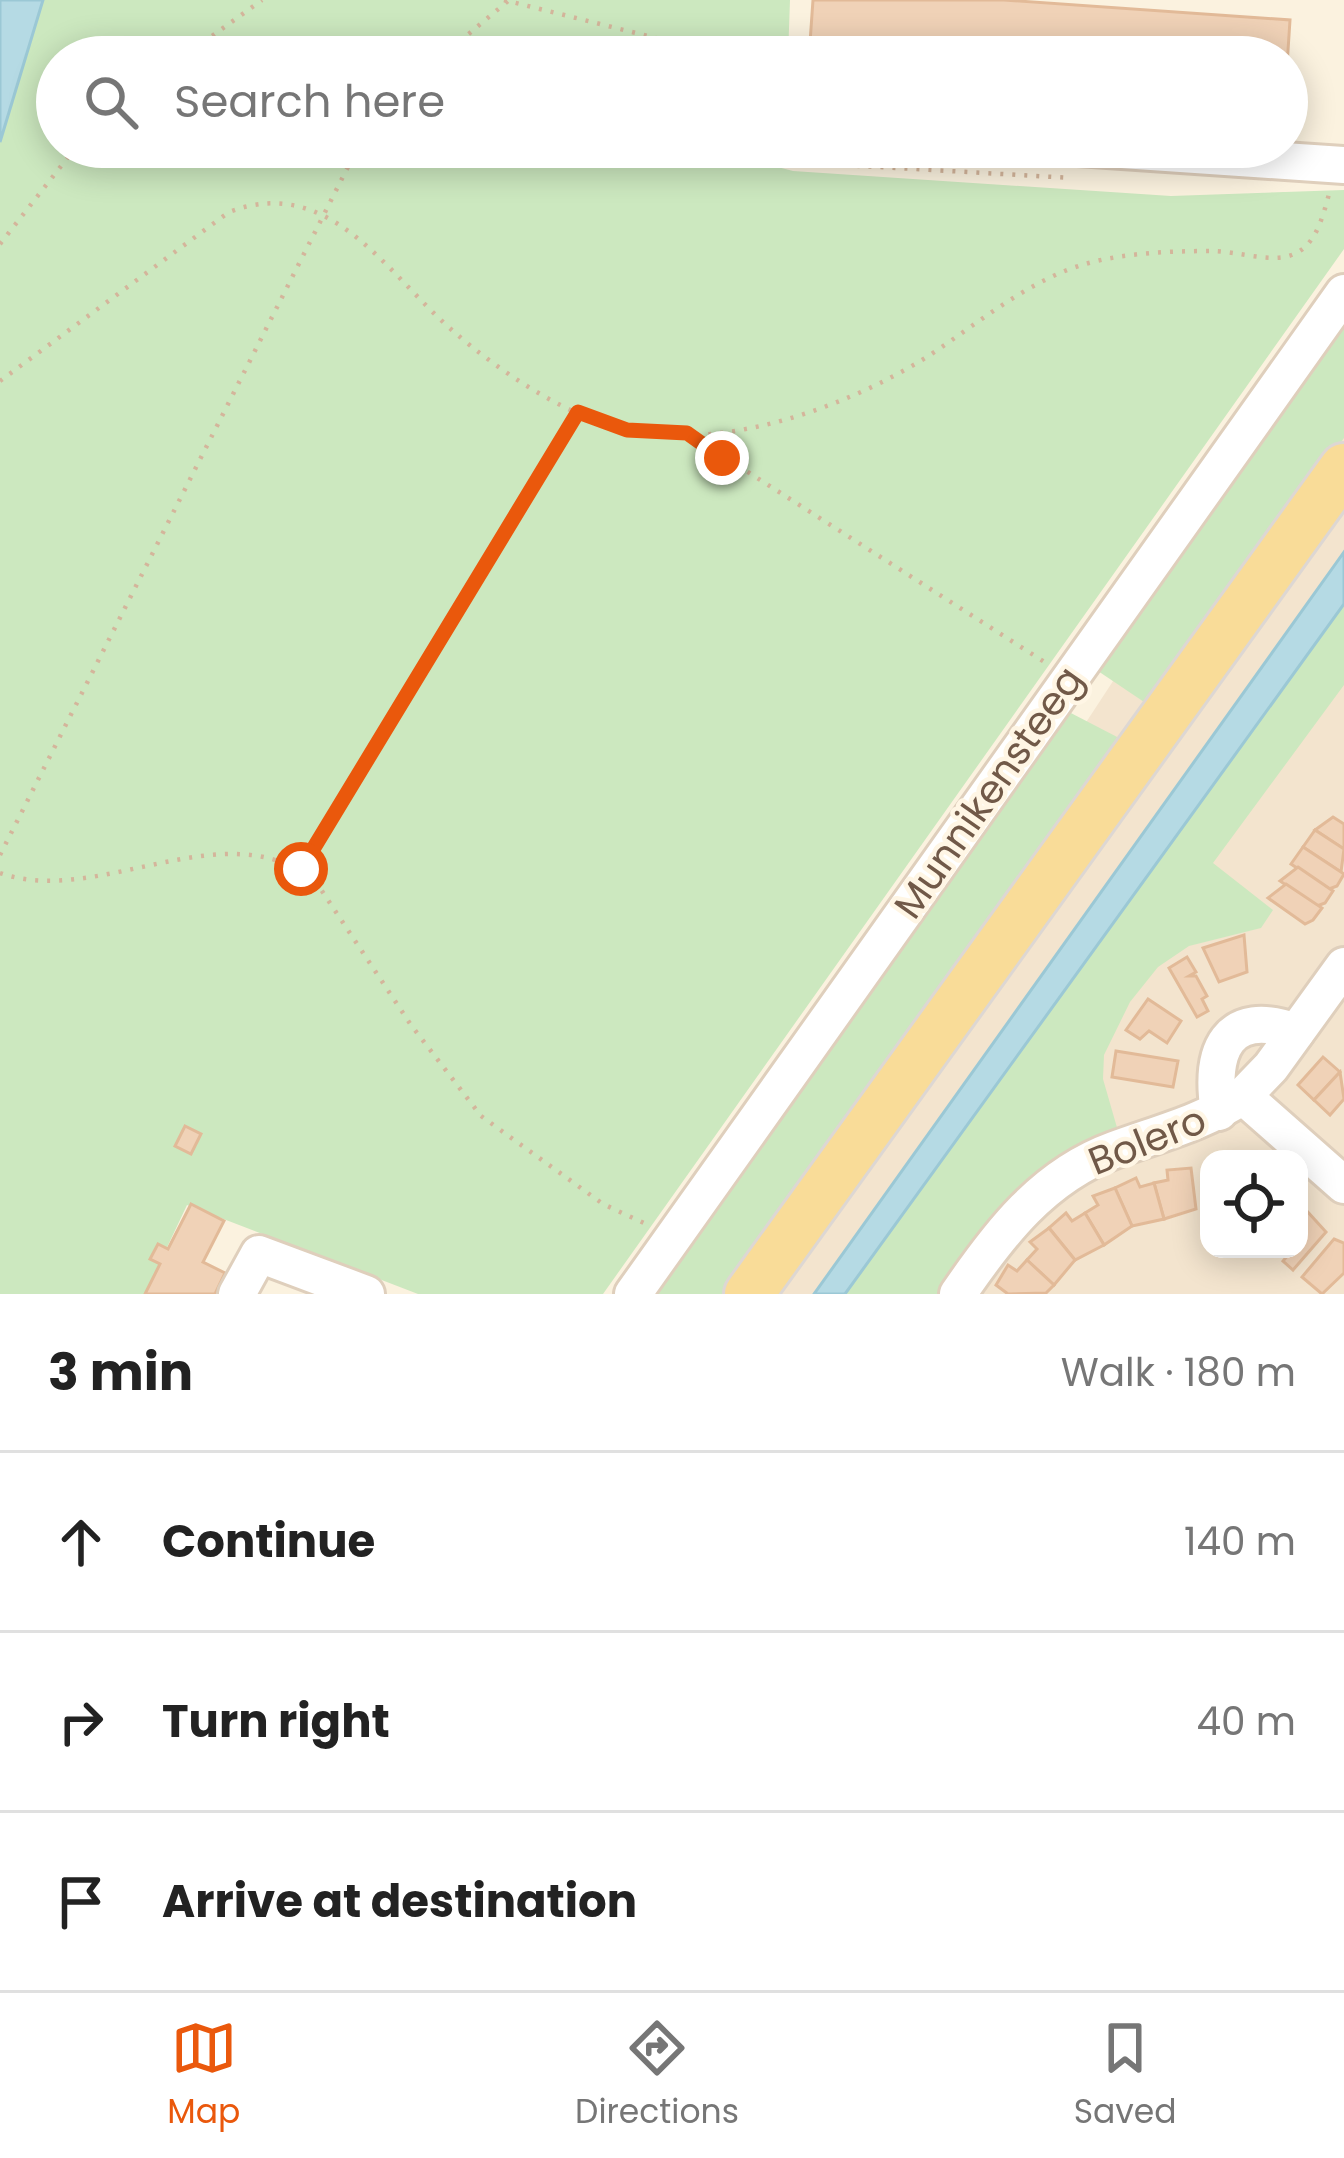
<!DOCTYPE html>
<html lang="en">
<head>
<meta charset="utf-8">
<style>
  :root { --surface:#fff; --page:#f6f6f6; --text:#222; --muted:#767676; --line:#e0e0e0; --accent:#ea580c }
  body { margin:0; font-family:Poppins,sans-serif; background:var(--page); color:var(--text) }
  .controls { position:absolute; right:36px; bottom:36px; display:grid; overflow:hidden; border-radius:24px; box-shadow:0 6px 30px #0003 }
  .controls button { width:108px; height:108px; display:grid; place-items:center; padding:0; border:0; border-bottom:3px solid var(--line); background:var(--surface); color:var(--text); font:60px sans-serif }
  .stop { position:absolute; width:36px; height:36px; margin:-27px; border:9px solid #ea580c; border-radius:50%; background:#fff }
  .stop.end { background:#ea580c; border-color:#fff; box-shadow:0 3px 12px #0008 }
  .list { margin:0; padding:0; list-style:none }
  h2 { display:flex; justify-content:space-between; align-items:center; height:156px; margin:0; padding:0 48px; font-size:51px }
  h2 small { font-size:39px; font-weight:400; color:var(--muted) }
  .list li { display:grid; grid-template-columns:78px 1fr auto; gap:36px; align-items:center; box-sizing:border-box; height:180px; padding:0 48px; border-top:3px solid var(--line) }
  .list b { display:block; font-size:45px; white-space:nowrap }
  .list em { font-size:39px; font-style:normal; color:var(--muted) }
  .icon { flex:none; width:66px; height:66px; fill:none; stroke:currentColor; stroke-width:2; stroke-linecap:round; stroke-linejoin:round }
  .map { position:relative; flex:none; width:1344px; height:1294px; overflow:hidden }
  .search { position:absolute; background:var(--surface); box-shadow:0 6px 30px #0003; left:36px; right:36px; top:36px; height:132px; display:flex; align-items:center; gap:30px; box-sizing:border-box; padding:0 42px; border-radius:66px; color:var(--muted); font-size:45px }
  .sheet { height:696px; background:var(--surface) }
  nav { display:flex; justify-content:space-around; align-items:center; box-sizing:border-box; height:168px; border-top:3px solid var(--line); background:var(--surface); font-size:33px; color:var(--muted) }
  nav a { display:grid; justify-items:center; gap:6px }
  nav .on { color:var(--accent) }
  .map>svg:first-child { display:block }
  .residential { fill:#f3e4ce; fill-rule:evenodd }
  .green { fill:#cce8bf }
  .water { fill:#b5dae4; stroke:#9bc8d5; stroke-width:3 }
  .building { fill:#f0d2b7; stroke:#e2ba98; stroke-width:3 }
  .lines { fill:none; stroke-linecap:round; stroke-linejoin:round }
  .minor-casing { stroke:#dfcfbc; stroke-width:42 }
  .major-casing { stroke:#ddd7d3; stroke-width:54 }
  .path { stroke:#d4b59b; stroke-width:4.5; stroke-dasharray:3 9; stroke-linecap:butt }
  .minor { stroke:#fff; stroke-width:36 }
  .major { stroke:#f9dc98; stroke-width:48 }
  .route { stroke:#ea580c; stroke-width:15 }
  .labels { text-anchor:middle; stroke-width:9; stroke-linejoin:round; paint-order:stroke }
  .street-label { font-size:39px; fill:#715948; stroke:#fff6e5 }
</style>
</head>
<body>
<div class="map">
<svg width="1344" height="1294" viewBox="0 0 1344 1294">
  <rect width="100%" height="100%" fill="#fbf2df"/>
  <path class="residential" d="M1344 328V1294H690L911 990ZM1209 1159H1299V1249H1209Z"/>
  <g class="green">
    <polygon points="43,0 790,0 788,57 57,57 57,147 781,147 770,165 793,171 1171,196 1344,190 1344,249 603,1294 418,1294 187,1205 145,1294 0,1294 0,142"/>
    <polygon points="1344,310 1344,438 1150,706 1095,669"/>
    <polygon points="1344,604 1344,685 1213,863 1273,910 1261,928 1189,946 1158,967 1130,1002 1104,1055 1103,1079 1122,1145 1038,1179 1003,1204 939,1294 845,1294"/>
    <polygon points="1067,711 1121,739 722,1294 650,1294"/>
  </g>
  <g class="water">
    <polygon points="0,0 43,0 0,142"/>
    <polygon points="1344,552 1344,604 845,1294 814,1294"/>
  </g>
  <g class="building">
    <polygon points="813,0 1004,0 1290,20 1287,66 1287,57 809,57"/>
    <polygon points="1333,817 1344,824 1344,849 1315,830"/>
    <polygon points="1315,830 1344,849 1341,872 1303,847"/>
    <polygon points="1303,847 1344,874 1337,886 1329,889 1291,864"/>
    <polygon points="1298,867 1333,891 1325,903 1317,906 1280,881"/>
    <polygon points="1286,884 1322,908 1313,920 1305,924 1268,898"/>
    <polygon points="1244,935 1247,972 1219,982 1203,948"/>
    <polygon points="1187,957 1196,972 1189,976 1196,976 1207,996 1202,999 1208,1011 1197,1017 1169,968"/>
    <polygon points="1148,999 1181,1021 1167,1043 1149,1031 1140,1039 1126,1030"/>
    <polygon points="1116,1051 1178,1061 1173,1087 1112,1077"/>
    <polygon points="1323,1057 1340,1072 1314,1100 1298,1085"/>
    <polygon points="1340,1072 1344,1099 1330,1115 1314,1100"/>
    <polygon points="185,1126 201,1134 191,1154 175,1146"/>
    <polygon points="1191,1168 1196,1209 1164,1219 1154,1183 1168,1180 1167,1170"/>
    <polygon points="1136,1178 1140,1187 1154,1183 1164,1219 1132,1226 1115,1188"/>
    <polygon points="1115,1188 1132,1226 1104,1245 1085,1213 1098,1205 1093,1196"/>
    <polygon points="191,1204 224,1221 203,1262 225,1273 215,1294 145,1294 160,1264 150,1259 158,1244 168,1249"/>
    <polygon points="1306,1210 1326,1232 1293,1270 1283,1261 1289,1254 1284,1249 1299,1249 1299,1218"/>
    <polygon points="1066,1213 1072,1221 1085,1213 1104,1245 1075,1260 1049,1228"/>
    <polygon points="1049,1228 1075,1260 1054,1285 1027,1260 1037,1249 1030,1242"/>
    <polygon points="1334,1239 1344,1243 1344,1273 1322,1294 1302,1277"/>
    <polygon points="1027,1260 1054,1285 1046,1293 1008,1294 996,1285 1008,1265 1017,1271"/>
  </g>
  <g class="lines">
    <defs>
      <g id="minor">
        <polyline points="1078,147 1344,165"/>
        <polyline points="1243,1096 1271,1067 1344,966"/>
        <path d="M1219 1112C1209 1051 1227 1007 1296 1032"/>
        <polyline points="237,1294 259,1254 366,1294"/>
        <polyline points="633,1294 1344,293"/>
        <path d="M958 1294C999 1234 1043 1176 1114 1150 1160 1133 1202 1123 1243 1096L1344 1185"/>
      </g>
      <polyline id="major" points="749,1294 1344,468"/>
    </defs>
    <use href="#minor" class="minor-casing"/>
    <use href="#major" class="major-casing"/>
    <g class="path">
      <polyline points="504,0 732,57"/>
      <polyline points="183,57 262,0"/>
      <polyline points="441,57 508,1"/>
      <polyline points="765,147 783,160 809,163 1072,178"/>
      <polyline points="0,244 76,147"/>
      <path d="M0 381 229 212C330 173 387 274 453 331 499 371 565 416 626 430 722 451 841 409 922 360 968 331 1009 295 1060 273 1105 253 1165 251 1213 251 1236 251 1273 264 1294 254 1316 245 1323 216 1329 194"/>
      <polyline points="687,433 1046,663"/>
      <polyline points="0,855 358,147"/>
      <polyline points="301,869 578,412"/>
      <path d="M0 873C99 908 226 808 316 882L411 1025 481 1116 603 1204 646 1224"/>
    </g>
    <use href="#minor" class="minor"/>
    <use href="#major" class="major"/>
  </g>
  <g class="lines">
    <polyline class="route" points="301,869 578,412 627,430 687,433 722,458"/>
  </g>
  <g class="labels">
    <g class="street-label">
      <text transform="translate(988 792) rotate(-55)" y="14">Munnikensteeg</text>
      <text transform="translate(1147 1140) rotate(-22)" y="14">Bolero</text>
    </g>
  </g>
</svg>
<div class="controls">
<button><svg class="icon" aria-label="locate" viewBox="0 0 24 24"><circle cx="12" cy="12" r="6"/><path d="M12 2v4M12 18v4M2 12h4M18 12h4"/></svg></button>
</div>
<div class="stop" style="left:301px;top:869px"></div>
<div class="stop end" style="left:722px;top:458px"></div>
<div class="search"><svg class="icon" aria-label="search" viewBox="0 0 24 24"><circle cx="10" cy="10" r="6"/><path d="M15 15l6 6"/></svg>Search here</div>
</div>
<section class="sheet">
<h2>3 min<small>Walk · 180 m</small></h2>
<ul class="list">
<li><svg class="icon" aria-label="ahead" viewBox="0 0 24 24"><path d="M12 20V5M6 11l6-6 6 6"/></svg><div><b>Continue</b></div><em>140 m</em></li>
<li><svg class="icon" aria-label="right" viewBox="0 0 24 24"><path d="M7 20v-9h11M14 6l5 5-5 5"/></svg><div><b>Turn right</b></div><em>40 m</em></li>
<li><svg class="icon" aria-label="arrive" viewBox="0 0 24 24"><path d="M6 21V4h12l-3 4 3 4H6"/></svg><div><b>Arrive at destination</b></div></li>
</ul>
</section>
<nav>
<a class="on"><svg class="icon" aria-label="map" viewBox="0 0 24 24"><path d="M3 6l6-2 6 2 6-2v14l-6 2-6-2-6 2zM9 4v14M15 6v14"/></svg>Map</a>
<a><svg class="icon" aria-label="directions" viewBox="0 0 24 24"><path d="M12 3l9 9-9 9-9-9zM9 14v-3h6M13 9l2 2-2 2"/></svg>Directions</a>
<a><svg class="icon" aria-label="saved" viewBox="0 0 24 24"><path d="M7 4h10v16l-5-4-5 4z"/></svg>Saved</a>
</nav>
</body>
</html>
